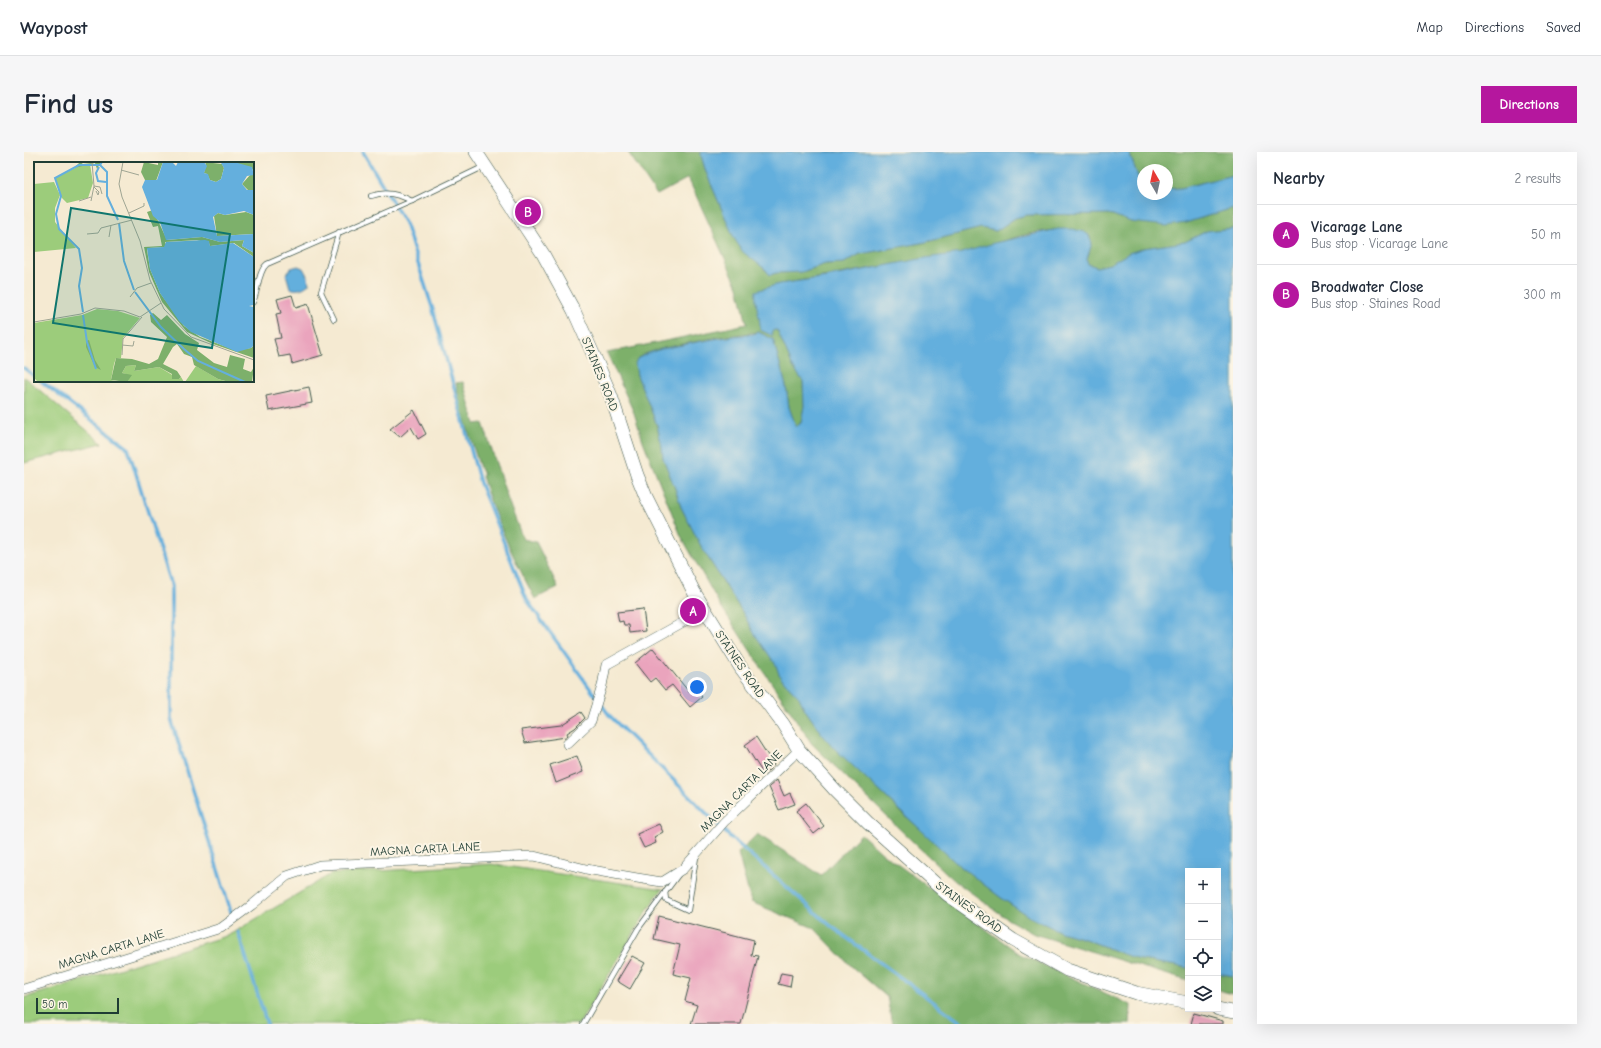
<!DOCTYPE html>
<html lang="en">
<head>
<meta charset="utf-8">
<style>
  :root { --surface:#fff; --page:#f6f6f7; --text:#1f2937; --muted:#747a83; --line:#e0e1e3; --accent:#b5179e }
  body { margin:0; font-family:"Comic Neue",sans-serif; background:var(--page); color:var(--text) }
  .controls { position:absolute; right:12px; bottom:12px; display:grid; overflow:hidden; border-radius:0px; box-shadow:0 4px 16px #0002 }
  .controls button { width:36px; height:36px; display:grid; place-items:center; padding:0; border:0; border-bottom:1px solid var(--line); background:var(--surface); color:var(--text); font:20px sans-serif }
  .compass { position:absolute; left:1113px; top:12px; width:36px; height:36px; border-radius:50%; background:var(--surface); box-shadow:0 4px 16px #0002; rotate:351deg }
  .scale { position:absolute; left:12px; bottom:10px; width:83px; box-sizing:border-box; padding-left:4px; border:2px solid #1f3d34; border-top:0; font-size:11px; line-height:14px; white-space:nowrap; color:#1f3d34; -webkit-text-stroke:3px #fcf5e5; paint-order:stroke }
  .you { position:absolute; left:673px; top:535px; width:14px; height:14px; margin:-10px; border:3px solid #fff; border-radius:50%; background:#1a73e8; box-shadow:0 0 0 6px #1a73e833 }
  .badge { display:grid; place-items:center; width:26px; height:26px; border-radius:50%; background:var(--accent); color:#fff; font-size:13px; font-weight:700 }
  .pin { position:absolute; translate:-50% -50%; border:2px solid #fff; box-shadow:0 1px 4px #0006 }
  .list { margin:0; padding:0; list-style:none }
  h2 { display:flex; justify-content:space-between; align-items:center; height:52px; margin:0; padding:0 16px; font-size:17px }
  h2 small { font-size:13px; font-weight:400; color:var(--muted) }
  .list li { display:grid; grid-template-columns:26px 1fr auto; gap:12px; align-items:center; box-sizing:border-box; height:60px; padding:0 16px; border-top:1px solid var(--line) }
  .list b { display:block; font-size:15px; white-space:nowrap }
  .list p { margin:0; font-size:13px; white-space:nowrap; color:var(--muted) }
  .list em { font-size:13px; font-style:normal; color:var(--muted) }
  .icon { flex:none; width:22px; height:22px; fill:none; stroke:currentColor; stroke-width:2; stroke-linecap:round; stroke-linejoin:round }
  .map { position:relative; flex:none; width:1209px; height:872px; overflow:hidden; border-radius:0px }
  header { display:flex; align-items:center; gap:24px; box-sizing:border-box; height:56px; padding:0 20px; background:var(--surface); border-bottom:1px solid var(--line) }
  header strong { font-size:19px }
  nav { display:flex; gap:22px; margin-inline-start:auto; font-size:14px }
  .intro { display:flex; align-items:center; justify-content:space-between; box-sizing:border-box; height:96px; padding:0 24px }
  h1 { margin:0; font-size:28px }
  .button { padding:10px 18px; border-radius:0px; background:var(--accent); color:#fff; font-size:14px; font-weight:700 }
  main { display:flex; gap:24px; padding:0 24px }
  aside { flex:1; background:var(--surface); border-radius:0px; box-shadow:0 4px 16px #0002 }
  .map>svg:first-child { display:block }
  .green { fill:#9ccc7b; stroke:#5e8458 }
  .forest { fill:#7db06b; stroke:#4e7650 }
  .water { fill:#64afdd; stroke:#427688 }
  .lines { fill:none; stroke-linecap:round; stroke-linejoin:round }
  .stream { stroke:#64afdd; stroke-width:3.5 }
  .building { fill:#eaa4bd }
  .service-casing { stroke:#3f574c; stroke-width:6 }
  .minor-casing { stroke:#3f574c; stroke-width:10 }
  .secondary-casing { stroke:#3f574c; stroke-width:14 }
  .service { stroke:#fff; stroke-width:4.5 }
  .minor { stroke:#fff; stroke-width:9 }
  .secondary { stroke:#fff; stroke-width:13 }
  .labels { text-anchor:middle; stroke-width:4; stroke-linejoin:round; paint-order:stroke }
  .street-label { font-size:12px; fill:#1f3d34; stroke:#fcf5e5 }
  .inset-river { fill:none; stroke:#64afdd; stroke-width:2 }
  .inset-road { fill:none; stroke:#9fa593; stroke-width:1 }
  .view { fill:#0f766e; fill-opacity:0.15; stroke:#0f766e; stroke-width:2 }
  .inset-edge { fill:none; stroke:#1f3d34; stroke-width:2 }
</style>
</head>
<body>
<header>
<strong>Waypost</strong>
<nav><a>Map</a><a>Directions</a><a>Saved</a></nav>
</header>
<div class="intro"><h1>Find us</h1><a class="button">Directions</a></div>
<main>
<div class="map">
<svg width="1209" height="872" viewBox="0 0 1209 872">
  <rect width="100%" height="100%" fill="#fcf5e5"/>
  <filter id="ink" filterUnits="userSpaceOnUse"><feTurbulence type="fractalNoise" baseFrequency=".025" numOctaves="2"/><feDisplacementMap in="SourceGraphic" scale="8" xChannelSelector="R" yChannelSelector="G"/><feConvolveMatrix kernelMatrix="1 2 1 2 8 2 1 2 1" color-interpolation-filters="sRGB"/></filter>
  <filter id="wash" filterUnits="userSpaceOnUse"><feTurbulence type="fractalNoise" baseFrequency=".012" numOctaves="4" result="noise"/><feDisplacementMap in="SourceGraphic" scale="16" xChannelSelector="R" yChannelSelector="G"/><feGaussianBlur stdDeviation="0.9" result="paint"/><feColorMatrix in="noise" values="0 0 0 0 0 0 0 0 0 0 0 0 0 0 0 0 0 1.4 0 .05"/><feComposite in="paint" operator="in"/></filter>
  <g filter="url(#wash)">
    <rect width="100%" height="100%" fill="#f5ead2"/>
    <g class="green">
      <polygon points="0,225 78,291 0,311"/>
      <polygon points="467,712 639,737 631,746 555,872 0,872 0,846 205,783 307,722"/>
    </g>
    <g class="forest">
      <path d="M604 0H676L682 20 710 86 746 123 752 121 778 120 801 112 820 111 836 102 902 90 957 76 972 79 991 66 1003 63 1084 62 1089 63 1107 70 1161 71 1209 56V76L1183 79 1161 90 1120 96 1105 101 1086 112 1073 115 1064 112 1063 107 1068 91 1060 80C1020 71 977 91 938 101 924 105 908 105 893 108 847 116 802 125 755 132L736 172V178L749 183 748 180 751 178H753L770 217 779 229 780 254 777 271 772 275 765 255 762 234 749 187 734 180 694 185 640 196 620 202 613 207V223L633 273 638 295 639 306 651 336 657 355 678 396 719 461 730 481 752 513 756 525 775 545 780 556 798 582 878 661 906 685 931 710 976 745 1004 764 1037 780 1061 787 1112 807 1164 816V829L1010 782 985 768 931 729 888 689 788 592 696 453 657 384 619 289 610 261 583 201 723 172 714 135 664 26 633 43Z"/>
      <polygon points="1105,0 1209,0 1209,23 1157,36 1143,37 1143,18 1119,18 1119,33 1117,33"/>
      <path d="M439 230 451 272 459 271 484 348 499 387 512 390 534 435 511 447C490 407 471 367 458 324L460 323 458 319H457L436 253 432 231Z"/>
      <polygon points="733,682 797,723 837,682 858,701 996,802 1107,853 1106,872 868,872 863,845 827,814 790,776 727,750 714,701"/>
      <polygon points="1194,821 1209,824 1209,842 1194,838"/>
    </g>
    <g class="water">
      <polygon points="676,0 1105,0 1117,33 1119,33 1119,42 1143,42 1143,37 1157,36 1209,23 1209,56 1161,71 1143,74 1107,70 1089,63 1084,62 1003,63 991,66 972,79 957,76 902,90 836,102 820,111 801,112 778,120 752,121 746,123 741,117 719,100 710,86 682,20"/>
      <path d="M1209 76V824L1194 821V719H1164V816L1112 807 1061 787 1037 780 1004 764 976 745 931 710 811 597 798 582 780 556 775 545 756 525 752 513 730 481 719 461 678 396 657 355 651 336 639 306 638 295 633 273 613 223 611 212 613 207C627 198 643 196 658 193 682 188 705 184 729 182L734 180 749 187 762 234 765 255 772 275 777 271 780 254 779 229 770 217 753 178H751L748 180 749 184 736 178C737 165 730 152 732 139L755 132 803 125 901 106 938 101 970 91 1034 77H1049L1060 80 1065 83 1068 91 1063 107 1064 112 1073 115 1086 112 1105 101 1120 96 1161 90 1183 79Z"/>
      <path d="M274 114 279 116 284 125 285 132C279 137 273 139 266 136L262 122 267 116Z"/>
    </g>
    <g class="lines">
      <g class="stream">
        <polyline points="339,0 381,71 409,158 456,331 503,448 585,563 704,683 807,774 939,872"/>
        <polyline points="0,216 11,225"/>
        <polyline points="17,229 104,296 147,434 147,567 207,760"/>
        <polyline points="214,780 243,872"/>
      </g>
    </g>
    <g id="blocks">
      <g class="building">
        <polygon points="268,143 272,156 284,152 299,203 268,212 266,203 255,205 250,187 257,186 252,162 257,161 253,147"/>
        <polygon points="285,235 288,251 245,259 242,244"/>
        <polygon points="390,258 402,282 394,287 387,275 376,285 366,277"/>
        <polygon points="619,457 622,479 606,481 605,473 600,473 599,469 595,470 593,460"/>
        <polygon points="629,496 665,540 671,536 678,545 666,555 648,533 641,538 631,526 626,530 611,511"/>
        <polygon points="557,560 561,566 551,576 543,581 544,583 542,585 501,591 497,578 537,573"/>
        <polygon points="732,585 750,613 740,623 721,593"/>
        <polygon points="553,604 559,620 532,631 526,613"/>
        <polygon points="753,628 760,644 766,641 771,652 755,658 745,635"/>
        <polygon points="782,651 800,674 790,682 772,659"/>
        <polygon points="635,672 639,680 630,685 632,691 620,696 613,682"/>
        <polygon points="635,764 730,788 727,803 734,804 717,872 667,872 673,853 661,849 667,826 649,822 656,793 630,787"/>
        <polygon points="608,804 621,811 606,837 593,829"/>
        <polygon points="757,821 768,823 766,835 754,832"/>
        <polygon points="1170,861 1199,869 1199,872 1167,872"/>
      </g>
    </g>
  </g>
  <g filter="url(#ink)">
    <use href="#blocks" fill-opacity="0" stroke="#3f574c" stroke-width="1"/>
    <g class="lines">
      <defs>
        <g id="service">
          <path d="M347 44C362 39 374 42 388 49"/>
          <path d="M229 150C234 140 234 119 243 112L388 49 461 14"/>
          <polyline points="310,167 297,140 315,80"/>
          <polyline points="641,740 642,748 664,758 672,705"/>
          <polyline points="559,872 614,777 654,723"/>
        </g>
        <g id="minor">
          <polyline points="543,592 567,569 578,534 582,513 681,458"/>
          <polyline points="0,837 197,776 228,753 263,724 296,713 510,704 562,717 613,726 638,730 659,717 700,670 775,598"/>
        </g>
        <g id="secondary">
          <polyline points="452,0 519,102 550,159 574,213 587,244 613,323 622,345 670,440 717,516 759,572 775,598 811,638 844,671 924,743 989,788 1043,818 1112,841 1164,851"/>
          <polyline points="1194,857 1209,860"/>
        </g>
      </defs>
      <use href="#service" class="service-casing"/>
      <use href="#minor" class="minor-casing"/>
      <use href="#secondary" class="secondary-casing"/>
      <use href="#service" class="service"/>
      <use href="#minor" class="minor"/>
      <use href="#secondary" class="secondary"/>
    </g>
  </g>
  <g class="labels">
    <g class="street-label">
      <text transform="translate(576 222) rotate(68)" y="4">STAINES ROAD</text>
      <text transform="translate(716 512) rotate(56)" y="4">STAINES ROAD</text>
      <text transform="translate(717 639) rotate(-45)" y="4">MAGNA CARTA LANE</text>
      <text transform="translate(401 697) rotate(-3)" y="4">MAGNA CARTA LANE</text>
      <text transform="translate(945 755) rotate(36)" y="4">STAINES ROAD</text>
      <text transform="translate(87 797) rotate(-17)" y="4">MAGNA CARTA LANE</text>
    </g>
  </g>
  <g transform="translate(10 10)">
    <rect width="220" height="220" fill="#f5ead2"/>
    <path d="M56 2 59 21 54 36 33 41 27 35 21 16 45 4ZM20 20 26 33 21 46V60L42 86 0 90V22ZM63 147 84 149 106 156 89 176 87 196H82L80 202 77 218 86 220H4L0 216V161L48 153ZM102 203 100 209 125 205 145 217 147 215 150 220H93L92 212 88 211 92 204ZM162 204 184 217 195 220H151Z" fill="#9ccc7b"/>
    <path d="M46 0 49 2 67 0 63 7 61 1 40 6ZM110 0 124 3V0H129L122 19 111 18 107 10ZM170 0 188 2 190 6 187 17 182 20 176 18 173 12 170 11 172 2ZM200 0H220V9L216 5 207 4ZM217 12 220 13V28L215 29 208 22ZM119 48 133 78 168 75 186 80 210 78 208 84 220 91V95L200 81 176 84 175 81 163 78 131 80 135 93 133 98 130 85 114 86 113 88 116 107 126 131 150 164 166 175 201 188 217 186 220 183V196L179 182 153 170 128 140 115 110 110 85 128 84 124 64 119 65 113 50ZM212 50 220 53V72L183 74 180 54 184 51 191 53ZM119 151 127 158 133 153 151 172 165 181 163 188 180 201 193 205 196 193 211 197 209 207 217 210 220 205 218 220H195L184 217 160 203 158 195 150 192 143 182 139 185 129 202 143 209 147 215 145 217H138V212L125 205 100 209 102 203 92 204 88 211 98 213 93 220 77 218 82 196 98 197 115 202 124 197 133 175 117 160 116 153ZM55 178 61 198 67 208 61 205 52 185V179Z" fill="#7db06b"/>
    <path d="M129 0H138L142 4 144 0H170L173 4 170 11 174 12 176 18 182 20 187 17 190 6 187 1 180 0H200L218 5 220 13 213 14 208 22 213 28H220V53L210 49 191 53 184 51 179 55 183 74 220 72V91L208 84 210 78 186 80 168 75 132 78 126 60 119 54 108 25 111 18H123ZM171 78 175 79 176 84 199 81 220 95V143L215 144 220 145V183L217 186 203 190 157 170 145 159 126 131 116 107 113 86 130 85 132 80Z" fill="#64afdd"/>
    <path class="inset-river" d="M66 3 73 10V34L84 58M65 5 62 11 64 19 72 20M85 61 90 99 100 128M101 130 127 165 150 187 164 199 211 220M49 150 45 124 48 106 45 87 25 67 22 52 27 34 21 16 45 3H66L68 0M49 153 53 180 62 207"/>
    <path class="inset-road" d="M89 0 85 22 88 35 106 79 116 118 130 147 157 175 220 198M87 8 105 13M60 24 66 25 68 32M60 25 65 30 64 33 62 29M45 39 57 35M57 39 60 24 58 0M95 51 110 44V41M53 72 64 71 67 66 98 58M75 75 77 63M96 135 103 126 117 121M0 160 47 152 61 146 90 149 106 155 127 141M88 183 99 184 100 179M88 193 89 177 108 155"/>
    <path class="view" d="M37 46 196 72 178 186 19 161Z"/>
    <rect width="220" height="220" class="inset-edge"/>
  </g>
</svg>
<div class="controls">
<button>+</button>
<button>−</button>
<button><svg class="icon" aria-label="locate" viewBox="0 0 24 24"><circle cx="12" cy="12" r="6"/><path d="M12 2v4M12 18v4M2 12h4M18 12h4"/></svg></button>
<button><svg class="icon" aria-label="layers" viewBox="0 0 24 24"><path d="M12 4l9 5-9 5-9-5zM3 14l9 5 9-5"/></svg></button>
</div>
<svg class="compass" viewBox="-18 -18 36 36"><path d="M0-13l5 13h-10z" fill="#e53935"/><path d="M0 13l5-13h-10z" fill="#747a83"/></svg>
<div class="scale">50 m</div>
<div class="you"></div>
<div class="pin badge" style="left:669px;top:459px">A</div>
<div class="pin badge" style="left:504px;top:60px">B</div>
</div>
<aside>
<h2>Nearby<small>2 results</small></h2>
<ul class="list">
<li><span class="badge">A</span><div><b>Vicarage Lane</b><p>Bus stop · Vicarage Lane</p></div><em>50 m</em></li>
<li><span class="badge">B</span><div><b>Broadwater Close</b><p>Bus stop · Staines Road</p></div><em>300 m</em></li>
</ul>
</aside>
</main>
</body>
</html>
